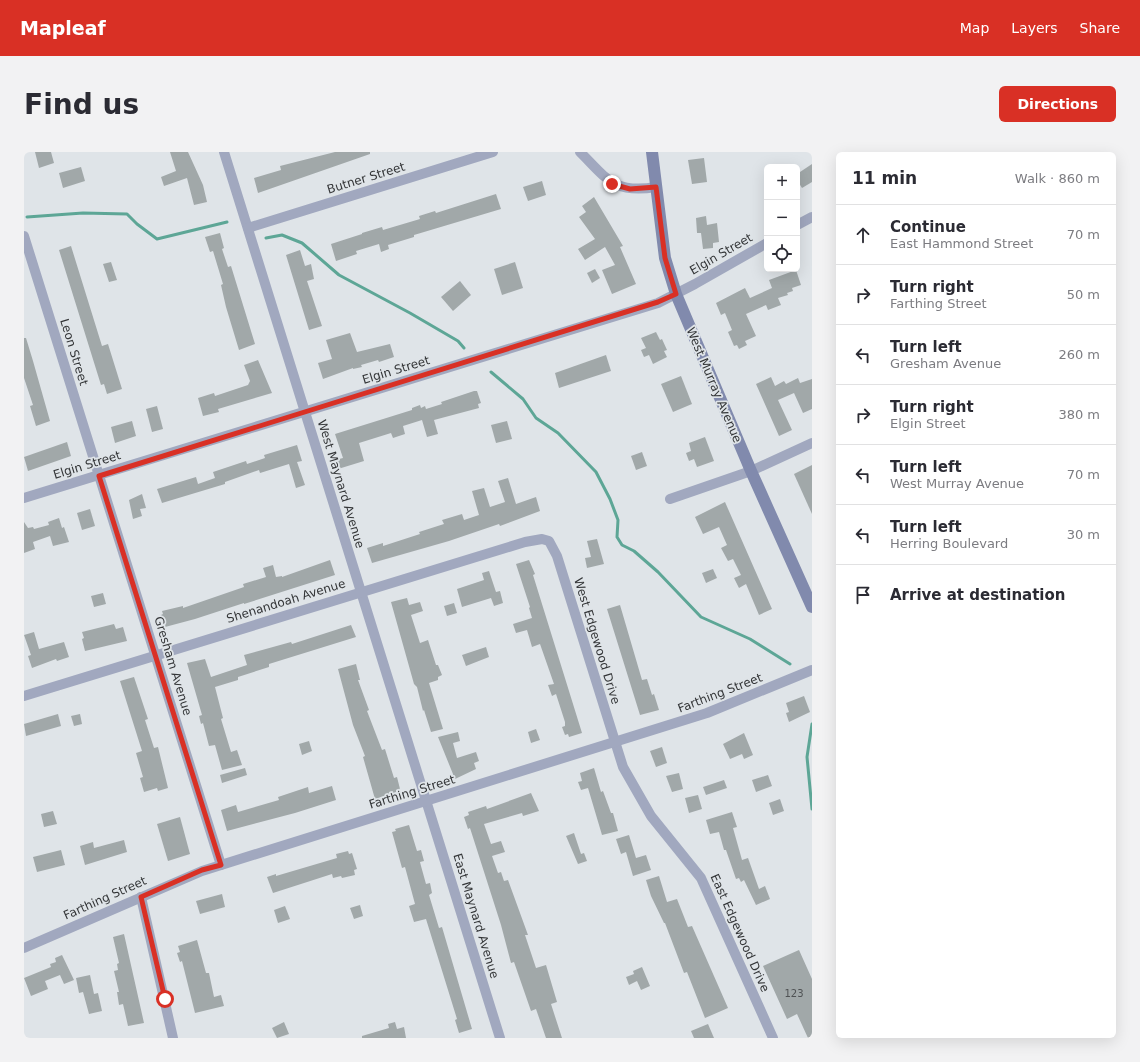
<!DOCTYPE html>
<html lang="en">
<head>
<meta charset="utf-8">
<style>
  :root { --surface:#fff; --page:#f2f2f3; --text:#2b2b33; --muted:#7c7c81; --line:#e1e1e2; --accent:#d93025 }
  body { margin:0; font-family:"DejaVu Sans",sans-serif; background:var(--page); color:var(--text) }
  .controls { position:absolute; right:12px; top:12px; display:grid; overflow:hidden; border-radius:6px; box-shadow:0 4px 16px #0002 }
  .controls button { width:36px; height:36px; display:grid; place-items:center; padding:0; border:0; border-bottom:1px solid var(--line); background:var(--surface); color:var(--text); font:20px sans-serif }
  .stop { position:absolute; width:12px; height:12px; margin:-9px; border:3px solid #d93025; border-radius:50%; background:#fff }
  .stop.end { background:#d93025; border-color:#fff; box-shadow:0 1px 4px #0008 }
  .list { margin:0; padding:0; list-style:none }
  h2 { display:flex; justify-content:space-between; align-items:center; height:52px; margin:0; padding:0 16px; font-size:17px }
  h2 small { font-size:13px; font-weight:400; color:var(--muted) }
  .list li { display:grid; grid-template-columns:26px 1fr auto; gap:12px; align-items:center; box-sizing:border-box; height:60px; padding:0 16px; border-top:1px solid var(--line) }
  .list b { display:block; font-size:15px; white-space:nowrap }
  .list p { margin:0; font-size:13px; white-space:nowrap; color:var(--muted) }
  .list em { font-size:13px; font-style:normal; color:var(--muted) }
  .icon { flex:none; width:22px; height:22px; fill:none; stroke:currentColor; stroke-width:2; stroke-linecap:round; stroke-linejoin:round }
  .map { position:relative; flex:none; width:788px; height:886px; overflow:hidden; border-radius:6px }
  header { display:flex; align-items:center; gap:24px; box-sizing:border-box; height:56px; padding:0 20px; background:var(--accent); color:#fff }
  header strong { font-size:19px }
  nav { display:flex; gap:22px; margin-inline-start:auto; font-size:14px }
  .intro { display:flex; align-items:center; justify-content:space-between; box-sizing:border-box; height:96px; padding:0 24px }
  h1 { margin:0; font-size:28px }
  .button { padding:10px 18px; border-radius:6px; background:var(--accent); color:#fff; font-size:14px; font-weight:700 }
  main { display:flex; gap:24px; padding:0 24px }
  aside { flex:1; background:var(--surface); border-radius:6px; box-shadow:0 4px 16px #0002 }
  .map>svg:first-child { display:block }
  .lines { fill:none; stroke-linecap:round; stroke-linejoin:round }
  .stream { stroke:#5da696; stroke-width:3 }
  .building { fill:#a1a8a9 }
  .street { stroke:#a1a8bf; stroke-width:10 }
  .secondary { stroke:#818aad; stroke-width:12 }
  .route { stroke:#d93025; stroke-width:5 }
  .labels { text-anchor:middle; stroke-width:3.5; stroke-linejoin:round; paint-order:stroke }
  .number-label { font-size:10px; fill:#4f5254 }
  .street-label { font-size:12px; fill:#343638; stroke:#dfe4e8 }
</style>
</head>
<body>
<header>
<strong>Mapleaf</strong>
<nav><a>Map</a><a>Layers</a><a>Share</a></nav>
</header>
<div class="intro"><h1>Find us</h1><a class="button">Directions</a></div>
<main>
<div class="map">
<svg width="788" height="886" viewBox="0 0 788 886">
  <rect width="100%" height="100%" fill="#dfe4e8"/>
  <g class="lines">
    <g class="stream">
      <polyline points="3,65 59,61 103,62 113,72 133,87 203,70"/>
      <polyline points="242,86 258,83 278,91 315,123 386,161 434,189 440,196"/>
      <polyline points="467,220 499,247 512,266 534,281 572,320 586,347 594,368 593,385 598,393 610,399 634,420 677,465 726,487 766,512"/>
      <polyline points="788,657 783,605 788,572"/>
    </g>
  </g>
  <g class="building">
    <polygon points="11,0 27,0 30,11 15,16"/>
    <polygon points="146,0 164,0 179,33 183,50 170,53 163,26 140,34 137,25 152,19"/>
    <polygon points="311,0 346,0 346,2 234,41 230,26 257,18 256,14"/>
    <polygon points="680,6 683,30 668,32 664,8"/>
    <polygon points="788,12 788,30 778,36 773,28 773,22"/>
    <polygon points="57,15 61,29 39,36 35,21"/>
    <polygon points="518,29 522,43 504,49 499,35"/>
    <polygon points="472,42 477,57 390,83 390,85 364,93 365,97 357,100 355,92 332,99 333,102 312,109 307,92 338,82 338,81 358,75 359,78 396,67 395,64 411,59 412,61"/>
    <polygon points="570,45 599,94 596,95 612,132 588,142 578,118 591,113 581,95 561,108 554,97 571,87 555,65 562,60 558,54"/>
    <polygon points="682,64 683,73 693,71 695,90 689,91 689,96 679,97 677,81 673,81 672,66"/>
    <polygon points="196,81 200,96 198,97 204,115 207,114 231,192 215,198 202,155 197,133 199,132 189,99 186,100 181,85"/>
    <polygon points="47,94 78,194 84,192 98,237 83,242 80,232 77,233 35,98"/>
    <polygon points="276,98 281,114 287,112 290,127 283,129 298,174 285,178 262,103"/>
    <polygon points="87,110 93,128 85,130 79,112"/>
    <polygon points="491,110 499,136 478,143 470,117"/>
    <polygon points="571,117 576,126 568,131 563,121"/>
    <polygon points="772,118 777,133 768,136 769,139 763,141 764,143 754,146 757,153 744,158 742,153 722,162 732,184 721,189 723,193 715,197 713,193 710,194 704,180 708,178 701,161 697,163 692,151 721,136 726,146 748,136 745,128"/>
    <polygon points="436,129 447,143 429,159 417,145"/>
    <polygon points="632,180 636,188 638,187 643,198 640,199 643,205 629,212 625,203 620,205 617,198 622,196 617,186"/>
    <polygon points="326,181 333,200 366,192 370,205 355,210 354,208 337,213 338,215 329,217 329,216 299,227 294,211 308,207 302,188"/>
    <polygon points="0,186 2,186 9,209 26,269 12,274 6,254 9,253 0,226"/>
    <polygon points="582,203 587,219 535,236 531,221"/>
    <polygon points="234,208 248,241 194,257 195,260 179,264 174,246 190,241 191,244 224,233 226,229 220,213"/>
    <polygon points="657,224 668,252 649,260 637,232"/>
    <polygon points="747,225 751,234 760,229 762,232 774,226 776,231 788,227 788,257 779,261 770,241 754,248 768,278 755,284 732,232"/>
    <polygon points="450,239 453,239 457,251 454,252 455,256 410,268 414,282 403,285 398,268 379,274 381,282 369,286 367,281 335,291 340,309 314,317 311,308 319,306 311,282 388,258 388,256 396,253 397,256 401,254 402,257 418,252 417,250"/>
    <polygon points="133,254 139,277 128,280 122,257"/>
    <polygon points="108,269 112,284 91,291 87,275"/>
    <polygon points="483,269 488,287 472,291 467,273"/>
    <polygon points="681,285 690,309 673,315 670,307 665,309 662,301 667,299 665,291"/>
    <polygon points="43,290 47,304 4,319 0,305"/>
    <polygon points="273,293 278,309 273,310 281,333 272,336 265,312 236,321 235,318 201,330 201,332 138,351 133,337 172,325 174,332 191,326 189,320 222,309 223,312 241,306 240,303"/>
    <polygon points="618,300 623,314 612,318 607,304"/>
    <polygon points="788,313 788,362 770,322"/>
    <polygon points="484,326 492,352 512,345 516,359 476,374 475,372 425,389 348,411 343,396 359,391 359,394 396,382 395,380 420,372 418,368 438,362 440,368 455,363 448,339 460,336 466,355 481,350 474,329"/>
    <polygon points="118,342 122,356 116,357 118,364 109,367 105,348"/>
    <polygon points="701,350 748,457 735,463 722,432 715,436 710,426 717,423 709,407 704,409 697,396 703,393 695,375 679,382 671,365"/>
    <polygon points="66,357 71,374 58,378 53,361"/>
    <polygon points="35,366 38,376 40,375 45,390 29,394 26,384 9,390 11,397 0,401 0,370 4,376 9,375 10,377 25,373 24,370"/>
    <polygon points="573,387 580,412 563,416 561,406 567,405 563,389"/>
    <polygon points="306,408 311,423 220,452 220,451 171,467 141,475 137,463 139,462 138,459 159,454 159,456 220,435 219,432 242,425 239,416 249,413 252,425 258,424 258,425"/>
    <polygon points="505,408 511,422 509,423 558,581 545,585 544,582 541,583 538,575 541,574 541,570 532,542 528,544 524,533 530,532 516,492 508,495 503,478 492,481 489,472 508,466 505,456 506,455 492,412"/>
    <polygon points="689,417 693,426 682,431 678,421"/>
    <polygon points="465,419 472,440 476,439 479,451 470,454 467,446 438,455 433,437 460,428 458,421"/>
    <polygon points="79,441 82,452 70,455 67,444"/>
    <polygon points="383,446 385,453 396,450 399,459 387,463 396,491 404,488 412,513 414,513 418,523 414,525 414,528 405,531 419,577 407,580 400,558 399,559 393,535 390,532 367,450"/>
    <polygon points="430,451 433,461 423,464 420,454"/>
    <polygon points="596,453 618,528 623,527 628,543 630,542 635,558 616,563 583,457"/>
    <polygon points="90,472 92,477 99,475 103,489 61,499 58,487 60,486 58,480"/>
    <polygon points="327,473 332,485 245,512 245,515 214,525 214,528 191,535 199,566 197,567 207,600 213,598 218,613 198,618 191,593 185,594 179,571 177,572 175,564 178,563 163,511 181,507 187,525 223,513 220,503 267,490 268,492"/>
    <polygon points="10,480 15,497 40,490 45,505 33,509 32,507 8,516 4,504 7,503 0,483"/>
    <polygon points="462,495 465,505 442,514 438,503"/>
    <polygon points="332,512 336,528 334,528 345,558 343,559 358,598 361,597 370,626 373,625 376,637 372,638 372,640 351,647 339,605 341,604 329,573 314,517"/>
    <polygon points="110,525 124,567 121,568 130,596 134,595 144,636 134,639 133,636 120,640 116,626 119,625 112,601 118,599 96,529"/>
    <polygon points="780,544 786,560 765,570 762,561 765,560 762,551"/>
    <polygon points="34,562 37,574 2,584 0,572"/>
    <polygon points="56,562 58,572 50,574 47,564"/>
    <polygon points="512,577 516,588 507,591 504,580"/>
    <polygon points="434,580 436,589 429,591 433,606 452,600 455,609 450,611 452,617 431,627 414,585"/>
    <polygon points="720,581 729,603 720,607 718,602 706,607 699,592"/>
    <polygon points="285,589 288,599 278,603 275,592"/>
    <polygon points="638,595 643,611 632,615 626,599"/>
    <polygon points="221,616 223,623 198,631 196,623"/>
    <polygon points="570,616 577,640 579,639 587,661 589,661 594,679 578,683 564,636 557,638 554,630 558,629 556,621"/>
    <polygon points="655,621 659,637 648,640 642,624"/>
    <polygon points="744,623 748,634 732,640 728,628"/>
    <polygon points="700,628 703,636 682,643 679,635"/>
    <polygon points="308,634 312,648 271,661 203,679 197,658 212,653 214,660 255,648 254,645 284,635 285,641"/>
    <polygon points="507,641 515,659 499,664 498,661 460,672 467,692 477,689 481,700 468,704 474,721 477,720 480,729 484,728 504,783 501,783 512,816 522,813 533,850 527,852 538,886 522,886 512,857 507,859 490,810 487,811 477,773 446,676 444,677 440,665 445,663 444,660 462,654 463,657"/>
    <polygon points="674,643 678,657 665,661 661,646"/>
    <polygon points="756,647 760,659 749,663 745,651"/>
    <polygon points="29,659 33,672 20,675 17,662"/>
    <polygon points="708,660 713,675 709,676 718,708 724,706 735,737 741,734 746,747 732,753 720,728 717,730 715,726 712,727 702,698 700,698 695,680 686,682 682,668"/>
    <polygon points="156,665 166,702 144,709 133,672"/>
    <polygon points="385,673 393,699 397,698 400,709 396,710 397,714 402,732 406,731 408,741 405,743 415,776 418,775 448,877 435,881 431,868 433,867 402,767 390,770 385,754 391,752 381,715 378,716 368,680 372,679 371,677"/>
    <polygon points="550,681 557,702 560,701 563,709 554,712 542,684"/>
    <polygon points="605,683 612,706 622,703 627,718 609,724 602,700 597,702 592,687"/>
    <polygon points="100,688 103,700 61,713 56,694 69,690 70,696"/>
    <polygon points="37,698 41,713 13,720 9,705"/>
    <polygon points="324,699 325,702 328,701 333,717 330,718 331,723 318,726 317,724 309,726 308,722 249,741 243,725 252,722 252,724 313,706 312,702"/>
    <polygon points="635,724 643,750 653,747 664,775 668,774 704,856 681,866 663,820 660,821 641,771 640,771 627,744 622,728"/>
    <polygon points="198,742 201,755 176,762 172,749"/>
    <polygon points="336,753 339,764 330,767 326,756"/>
    <polygon points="261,754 266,767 254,771 250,758"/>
    <polygon points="100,782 120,871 104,874 99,852 95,853 93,840 95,840 90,819 94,818 93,812 95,811 89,785"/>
    <polygon points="173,788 182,821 185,821 190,845 197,843 200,854 171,861 158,809 156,810 153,801 156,800 154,794"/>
    <polygon points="775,798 788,827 788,886 784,886 773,862 763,867 739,814"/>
    <polygon points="38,803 50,828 40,832 36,823 21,829 24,837 7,844 0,826 27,815 26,812 32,810 31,806"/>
    <polygon points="618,815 626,834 617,838 613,829 605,833 602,825 610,822 609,819"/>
    <polygon points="66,823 70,842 74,841 78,859 65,862 59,840 55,841 52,826"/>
    <polygon points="260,870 265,882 253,886 248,876"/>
    <polygon points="371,870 373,877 380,875 382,886 338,886 338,884 365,876 364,872"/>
    <polygon points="684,872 690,886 670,886 667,879"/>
  </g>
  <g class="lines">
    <g class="street">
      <polyline points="200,0 476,886"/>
      <path d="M556 0C583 27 590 42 632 35"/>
      <polyline points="773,73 788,65"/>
      <polyline points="224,76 469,0"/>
      <polyline points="0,84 197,713"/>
      <polyline points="0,346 634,151 671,132 743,91"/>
      <polyline points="646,347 727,319 788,291"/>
      <polyline points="0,544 501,390 518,387 525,389 533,404 599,615 627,664 677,726 749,886"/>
      <polyline points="117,745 149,886"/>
      <polyline points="0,796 178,719 683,561 788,518"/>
    </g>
    <polyline class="secondary" points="628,0 641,106 652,142 727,319 788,455"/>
  </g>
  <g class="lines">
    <polyline class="route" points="141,847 117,745 178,718 197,713 75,324 634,150 652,142 641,106 632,35 606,37 588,32"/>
  </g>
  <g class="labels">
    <g class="number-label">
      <text x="770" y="845">123</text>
    </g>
    <g class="street-label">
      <text transform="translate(342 26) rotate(-17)" y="4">Butner Street</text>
      <text transform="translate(697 102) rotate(-30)" y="4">Elgin Street</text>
      <text transform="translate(50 200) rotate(73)" y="4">Leon Street</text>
      <text transform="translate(372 218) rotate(-17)" y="4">Elgin Street</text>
      <text transform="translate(690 233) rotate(67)" y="4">West Murray Avenue</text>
      <text transform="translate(63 313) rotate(-17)" y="4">Elgin Street</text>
      <text transform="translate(317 332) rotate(73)" y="4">West Maynard Avenue</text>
      <text transform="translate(262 449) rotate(-17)" y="4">Shenandoah Avenue</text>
      <text transform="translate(573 489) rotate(73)" y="4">West Edgewood Drive</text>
      <text transform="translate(149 514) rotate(73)" y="4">Gresham Avenue</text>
      <text transform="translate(696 541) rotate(-21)" y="4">Farthing Street</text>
      <text transform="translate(388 640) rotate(-17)" y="4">Farthing Street</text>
      <text transform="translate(81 746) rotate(-24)" y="4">Farthing Street</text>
      <text transform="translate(452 764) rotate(73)" y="4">East Maynard Avenue</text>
      <text transform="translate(716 781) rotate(66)" y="4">East Edgewood Drive</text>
    </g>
  </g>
</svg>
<div class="controls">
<button>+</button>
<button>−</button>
<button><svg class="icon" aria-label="locate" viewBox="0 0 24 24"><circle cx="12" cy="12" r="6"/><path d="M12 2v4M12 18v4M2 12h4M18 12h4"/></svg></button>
</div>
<div class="stop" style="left:141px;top:847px"></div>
<div class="stop end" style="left:588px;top:32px"></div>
</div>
<aside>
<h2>11 min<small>Walk · 860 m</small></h2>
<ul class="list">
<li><svg class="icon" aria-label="ahead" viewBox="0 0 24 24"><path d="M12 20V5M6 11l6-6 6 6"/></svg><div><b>Continue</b><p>East Hammond Street</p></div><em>70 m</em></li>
<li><svg class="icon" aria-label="right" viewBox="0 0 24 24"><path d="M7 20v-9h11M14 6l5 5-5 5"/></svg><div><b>Turn right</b><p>Farthing Street</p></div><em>50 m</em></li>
<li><svg class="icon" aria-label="left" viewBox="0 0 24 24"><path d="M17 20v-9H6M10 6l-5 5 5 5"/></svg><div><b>Turn left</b><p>Gresham Avenue</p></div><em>260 m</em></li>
<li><svg class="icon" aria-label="right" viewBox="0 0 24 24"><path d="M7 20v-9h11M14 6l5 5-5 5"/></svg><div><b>Turn right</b><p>Elgin Street</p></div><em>380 m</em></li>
<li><svg class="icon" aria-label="left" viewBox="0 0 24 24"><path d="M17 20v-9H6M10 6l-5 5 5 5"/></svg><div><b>Turn left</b><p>West Murray Avenue</p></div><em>70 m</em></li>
<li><svg class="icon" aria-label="left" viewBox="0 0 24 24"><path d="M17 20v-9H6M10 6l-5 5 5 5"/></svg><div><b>Turn left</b><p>Herring Boulevard</p></div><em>30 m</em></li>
<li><svg class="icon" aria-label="arrive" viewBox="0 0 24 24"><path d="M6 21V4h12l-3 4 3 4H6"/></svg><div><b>Arrive at destination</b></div></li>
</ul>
</aside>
</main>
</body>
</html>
